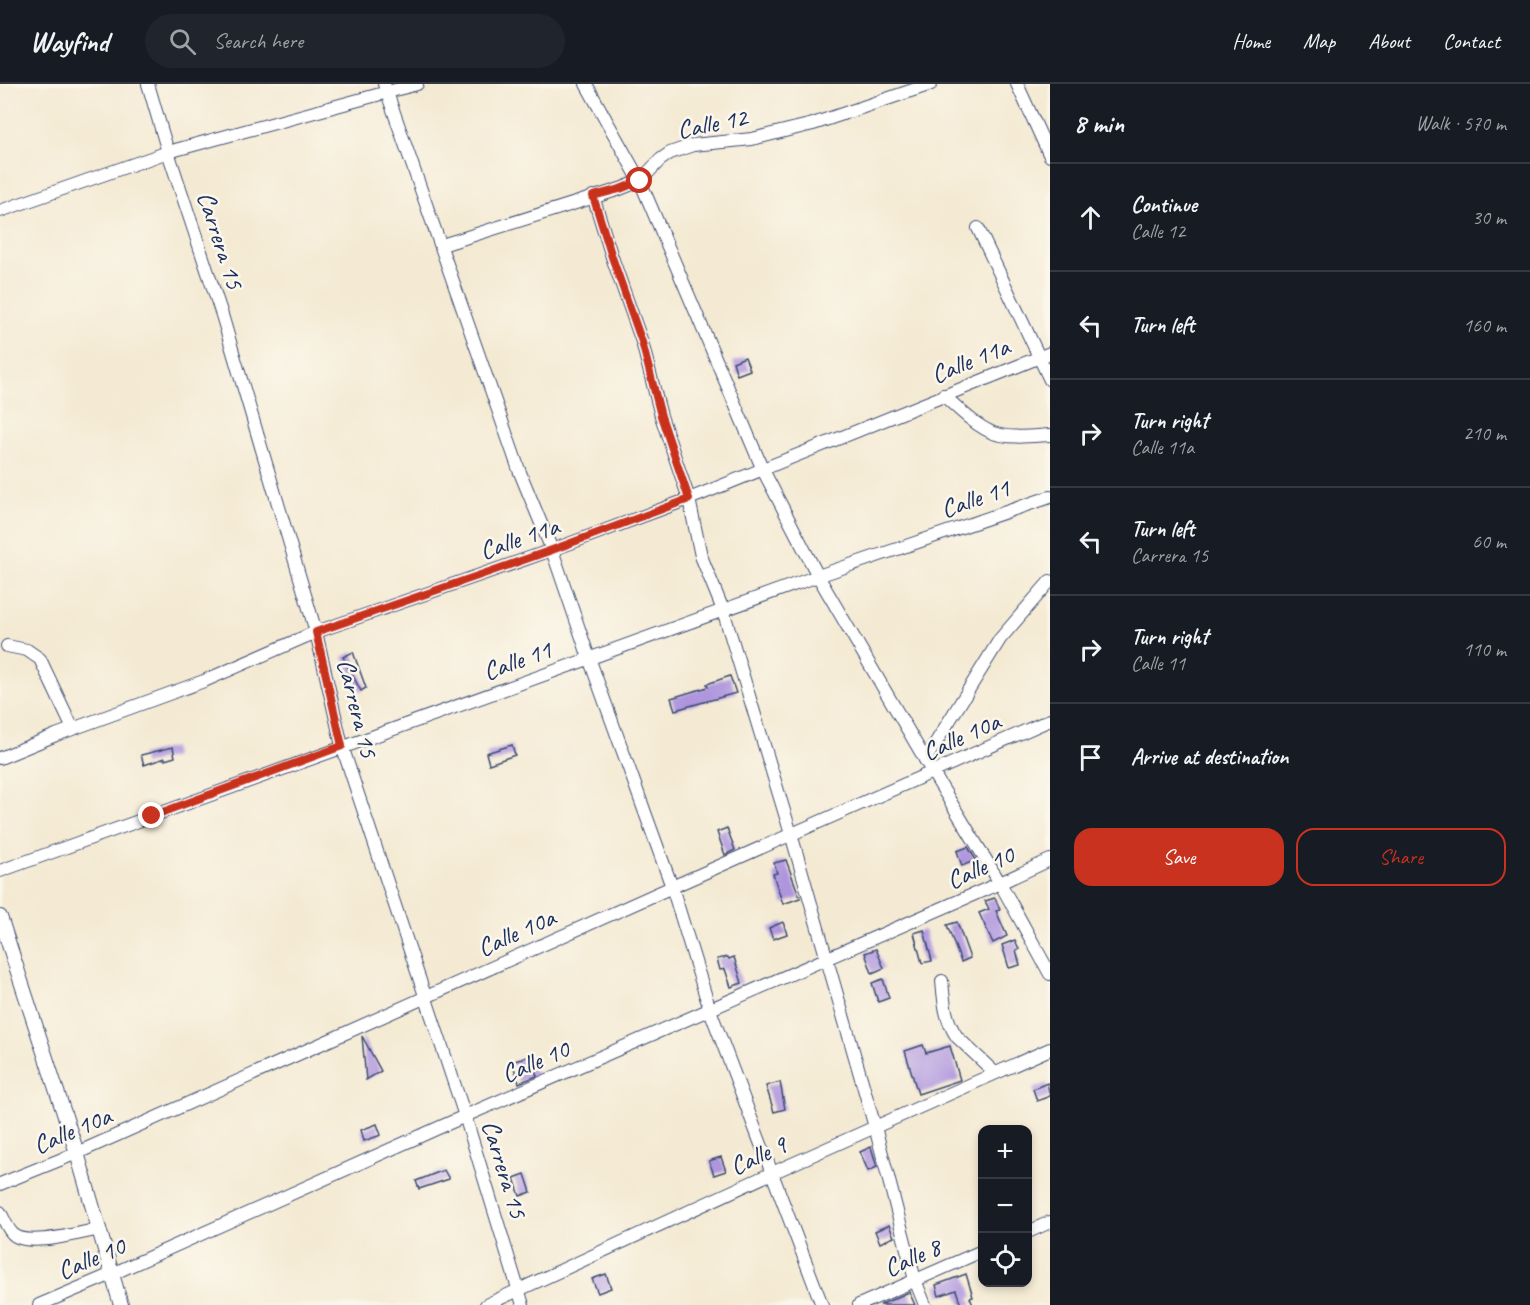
<!DOCTYPE html>
<html lang="en">
<head>
<meta charset="utf-8">
<style>
  :root { --surface:#171b24; --page:#20242c; --text:#f1f3f6; --muted:#9ea1a6; --line:#363941; --accent:#c8321e }
  body { margin:0; font-family:Caveat,sans-serif; background:var(--page); color:var(--text) }
  .controls { position:absolute; right:18px; bottom:18px; display:grid; overflow:hidden; border-radius:12px; box-shadow:0 3px 9px #0003 }
  .controls button { width:54px; height:54px; display:grid; place-items:center; padding:0; border:0; border-bottom:2px solid var(--line); background:var(--surface); color:var(--text); font:30px sans-serif }
  .stop { position:absolute; width:18px; height:18px; margin:-14px; border:4px solid #c8321e; border-radius:50%; background:#fff }
  .stop.end { background:#c8321e; border-color:#fff; box-shadow:0 2px 6px #0008 }
  .list { margin:0; padding:0; list-style:none }
  h2 { display:flex; justify-content:space-between; align-items:center; height:78px; margin:0; padding:0 24px; font-size:26px }
  h2 small { font-size:20px; font-weight:400; color:var(--muted) }
  .list li { display:grid; grid-template-columns:39px 1fr auto; gap:18px; align-items:center; box-sizing:border-box; height:108px; padding:0 24px; border-top:2px solid var(--line) }
  .list b { display:block; font-size:22px; white-space:nowrap }
  .list p { margin:0; font-size:20px; white-space:nowrap; color:var(--muted) }
  .list em { font-size:20px; font-style:normal; color:var(--muted) }
  .actions { display:flex; gap:12px; padding:18px 24px }
  .actions a { flex:1; padding:14px 0; border:2px solid var(--accent); border-radius:18px; text-align:center; font-size:21px; color:var(--accent) }
  .actions .main { background:var(--accent); color:#fff }
  .icon { flex:none; width:33px; height:33px; fill:none; stroke:currentColor; stroke-width:2; stroke-linecap:round; stroke-linejoin:round }
  .map { position:relative; flex:none; width:1050px; height:1221px; overflow:hidden }
  header { display:flex; align-items:center; gap:36px; box-sizing:border-box; height:84px; padding:0 30px; background:var(--surface); border-bottom:2px solid var(--line) }
  header strong { font-size:28px }
  nav { display:flex; gap:33px; margin-inline-start:auto; font-size:21px }
  .search { width:420px; height:54px; background:var(--page); display:flex; align-items:center; gap:15px; box-sizing:border-box; padding:0 21px; border-radius:33px; color:var(--muted); font-size:22px }
  main { display:flex }
  aside { flex:1; background:var(--surface) }
  .map>svg:first-child { display:block }
  .building { fill:#af95de }
  .lines { fill:none; stroke-linecap:round; stroke-linejoin:round }
  .minor-casing { stroke:#3c4b70; stroke-width:14 }
  .tertiary-casing { stroke:#3c4b70; stroke-width:16 }
  .minor { stroke:#fff; stroke-width:12 }
  .tertiary { stroke:#fff; stroke-width:14 }
  .route { stroke:#c8321e; stroke-width:8 }
  .labels { text-anchor:middle; stroke-width:5; stroke-linejoin:round; paint-order:stroke }
  .street-label { font-size:26px; fill:#1b2f5e; stroke:#fbf7ec }
</style>
</head>
<body>
<header>
<strong>Wayfind</strong>
<div class="search"><svg class="icon" aria-label="search" viewBox="0 0 24 24"><circle cx="10" cy="10" r="6"/><path d="M15 15l6 6"/></svg>Search here</div>
<nav><a>Home</a><a>Map</a><a>About</a><a>Contact</a></nav>
</header>
<main>
<div class="map">
<svg width="1050" height="1221" viewBox="0 0 1050 1221">
  <rect width="100%" height="100%" fill="#fbf7ec"/>
  <filter id="ink" filterUnits="userSpaceOnUse"><feTurbulence type="fractalNoise" baseFrequency=".0167" numOctaves="2"/><feDisplacementMap in="SourceGraphic" scale="12" xChannelSelector="R" yChannelSelector="G"/><feConvolveMatrix kernelMatrix="1 2 1 2 8 2 1 2 1" color-interpolation-filters="sRGB"/></filter>
  <filter id="wash" filterUnits="userSpaceOnUse"><feTurbulence type="fractalNoise" baseFrequency=".008" numOctaves="4" result="noise"/><feDisplacementMap in="SourceGraphic" scale="24" xChannelSelector="R" yChannelSelector="G"/><feGaussianBlur stdDeviation="1.35" result="paint"/><feColorMatrix in="noise" values="0 0 0 0 0 0 0 0 0 0 0 0 0 0 0 0 0 1.4 0 .05"/><feComposite in="paint" operator="in"/></filter>
  <g filter="url(#wash)">
    <rect width="100%" height="100%" fill="#f4ead3"/>
    <g id="blocks">
      <g class="building">
        <polygon points="745,273 750,286 737,291 733,278"/>
        <polygon points="353,568 366,604 361,607 343,573"/>
        <polygon points="730,592 736,609 675,626 671,614 708,603 707,600"/>
        <polygon points="512,661 515,671 489,680 486,669"/>
        <polygon points="173,663 175,673 165,676 165,674 144,681 141,671"/>
        <polygon points="727,744 735,766 725,771 717,748"/>
        <polygon points="968,763 976,776 962,782 957,767"/>
        <polygon points="786,776 800,814 783,820 773,790 777,789 774,779"/>
        <polygon points="995,814 1000,826 996,827 1007,852 993,859 979,829 989,825 985,817"/>
        <polygon points="783,838 787,850 773,855 769,844"/>
        <polygon points="957,838 970,874 961,878 947,841"/>
        <polygon points="924,846 932,877 922,879 914,849"/>
        <polygon points="1015,856 1019,865 1016,866 1020,881 1009,884 1002,861"/>
        <polygon points="876,865 884,884 872,889 865,869"/>
        <polygon points="728,873 729,875 734,873 742,899 731,903 725,885 720,886 717,875"/>
        <polygon points="883,895 889,914 878,918 872,899"/>
        <polygon points="362,952 381,987 366,996"/>
        <polygon points="923,961 926,969 950,962 960,996 918,1010 905,967"/>
        <polygon points="530,972 537,992 519,999 512,978"/>
        <polygon points="780,998 785,1025 774,1028 766,1002"/>
        <polygon points="1047,999 1050,1012 1037,1017 1033,1005"/>
        <polygon points="377,1040 381,1051 364,1057 361,1046"/>
        <polygon points="871,1063 877,1083 868,1087 860,1068"/>
        <polygon points="721,1073 726,1087 714,1091 709,1077"/>
        <polygon points="444,1086 449,1095 419,1105 416,1097"/>
        <polygon points="525,1090 531,1108 520,1112 514,1094"/>
        <polygon points="889,1141 894,1153 880,1159 875,1147"/>
        <polygon points="606,1190 611,1204 598,1209 592,1195"/>
        <polygon points="966,1190 973,1213 970,1214 973,1221 961,1221 956,1206 939,1212 936,1201"/>
        <polygon points="909,1208 915,1221 880,1221"/>
      </g>
    </g>
  </g>
  <g filter="url(#ink)">
    <use href="#blocks" fill-opacity="0" stroke="#3c4b70" stroke-width="1.5"/>
    <g class="lines">
      <defs>
        <g id="minor">
          <polyline points="148,0 168,68 222,231 316,548 342,662 465,1032 523,1221"/>
          <polyline points="384,0 519,386 552,466 589,574 672,803 710,926 822,1221"/>
          <polyline points="586,0 640,97 763,386 818,492 933,689 1000,799 1050,890"/>
          <polyline points="1017,0 1050,72"/>
          <polyline points="593,112 612,173 642,258 661,332 689,415 701,472 723,526 791,750 875,1043 915,1196 925,1221"/>
          <polyline points="0,127 168,68 417,0"/>
          <polyline points="978,144 1050,296"/>
          <polyline points="442,161 620,105 640,97 660,76 670,69 693,61 752,55 813,40 931,0"/>
          <path d="M943 311C958 324 974 341 993 349 1010 355 1032 352 1050 351"/>
          <polyline points="7,562 27,566 40,575 73,645"/>
          <polyline points="0,674 56,651 204,597 316,548 552,466 689,415 1050,269"/>
          <polyline points="925,676 1000,555 1050,497"/>
          <polyline points="0,787 818,492 1050,413"/>
          <path d="M942 897C944 918 945 936 957 953L995 989"/>
          <polyline points="0,1100 77,1069 672,803 1050,636"/>
          <path d="M0 1128C4 1135 7 1144 12 1149 25 1165 82 1148 100 1145"/>
          <polyline points="1028,1148 1050,1138"/>
          <polyline points="39,1221 112,1190 465,1032 1000,799 1050,776"/>
          <polyline points="486,1221 772,1089 1050,965"/>
          <polyline points="859,1221 982,1167"/>
        </g>
        <polyline id="tertiary" points="0,833 77,1069 121,1221"/>
      </defs>
      <use href="#minor" class="minor-casing"/>
      <use href="#tertiary" class="tertiary-casing"/>
      <use href="#minor" class="minor"/>
      <use href="#tertiary" class="tertiary"/>
    </g>
  </g>
  <g class="lines" filter="url(#ink)">
    <polyline class="route" points="152,732 342,662 316,548 552,466 689,415 661,332 642,258 612,173 593,112 620,105 640,97"/>
  </g>
  <g class="labels">
    <g class="street-label">
      <text transform="translate(712 39) rotate(-11)" y="9">Calle 12</text>
      <text transform="translate(221 156) rotate(72)" y="9">Carrera 15</text>
      <text transform="translate(970 276) rotate(-22)" y="9">Calle 11a</text>
      <text transform="translate(975 414) rotate(-19)" y="9">Calle 11</text>
      <text transform="translate(519 454) rotate(-19)" y="9">Calle 11a</text>
      <text transform="translate(517 576) rotate(-20)" y="9">Calle 11</text>
      <text transform="translate(358 624) rotate(76)" y="9">Carrera 15</text>
      <text transform="translate(961 652) rotate(-24)" y="9">Calle 10a</text>
      <text transform="translate(980 783) rotate(-24)" y="9">Calle 10</text>
      <text transform="translate(516 848) rotate(-24)" y="9">Calle 10a</text>
      <text transform="translate(535 977) rotate(-23)" y="9">Calle 10</text>
      <text transform="translate(72 1046) rotate(-23)" y="9">Calle 10a</text>
      <text transform="translate(758 1071) rotate(-25)" y="9">Calle 9</text>
      <text transform="translate(505 1085) rotate(73)" y="9">Carrera 15</text>
      <text transform="translate(912 1173) rotate(-24)" y="9">Calle 8</text>
      <text transform="translate(91 1174) rotate(-23)" y="9">Calle 10</text>
    </g>
  </g>
</svg>
<div class="controls">
<button>+</button>
<button>−</button>
<button><svg class="icon" aria-label="locate" viewBox="0 0 24 24"><circle cx="12" cy="12" r="6"/><path d="M12 2v4M12 18v4M2 12h4M18 12h4"/></svg></button>
</div>
<div class="stop" style="left:640px;top:97px"></div>
<div class="stop end" style="left:152px;top:732px"></div>
</div>
<aside>
<h2>8 min<small>Walk · 570 m</small></h2>
<ul class="list">
<li><svg class="icon" aria-label="ahead" viewBox="0 0 24 24"><path d="M12 20V5M6 11l6-6 6 6"/></svg><div><b>Continue</b><p>Calle 12</p></div><em>30 m</em></li>
<li><svg class="icon" aria-label="left" viewBox="0 0 24 24"><path d="M17 20v-9H6M10 6l-5 5 5 5"/></svg><div><b>Turn left</b></div><em>160 m</em></li>
<li><svg class="icon" aria-label="right" viewBox="0 0 24 24"><path d="M7 20v-9h11M14 6l5 5-5 5"/></svg><div><b>Turn right</b><p>Calle 11a</p></div><em>210 m</em></li>
<li><svg class="icon" aria-label="left" viewBox="0 0 24 24"><path d="M17 20v-9H6M10 6l-5 5 5 5"/></svg><div><b>Turn left</b><p>Carrera 15</p></div><em>60 m</em></li>
<li><svg class="icon" aria-label="right" viewBox="0 0 24 24"><path d="M7 20v-9h11M14 6l5 5-5 5"/></svg><div><b>Turn right</b><p>Calle 11</p></div><em>110 m</em></li>
<li><svg class="icon" aria-label="arrive" viewBox="0 0 24 24"><path d="M6 21V4h12l-3 4 3 4H6"/></svg><div><b>Arrive at destination</b></div></li>
</ul>
<div class="actions"><a class="main">Save</a><a>Share</a></div>
</aside>
</main>
</body>
</html>
